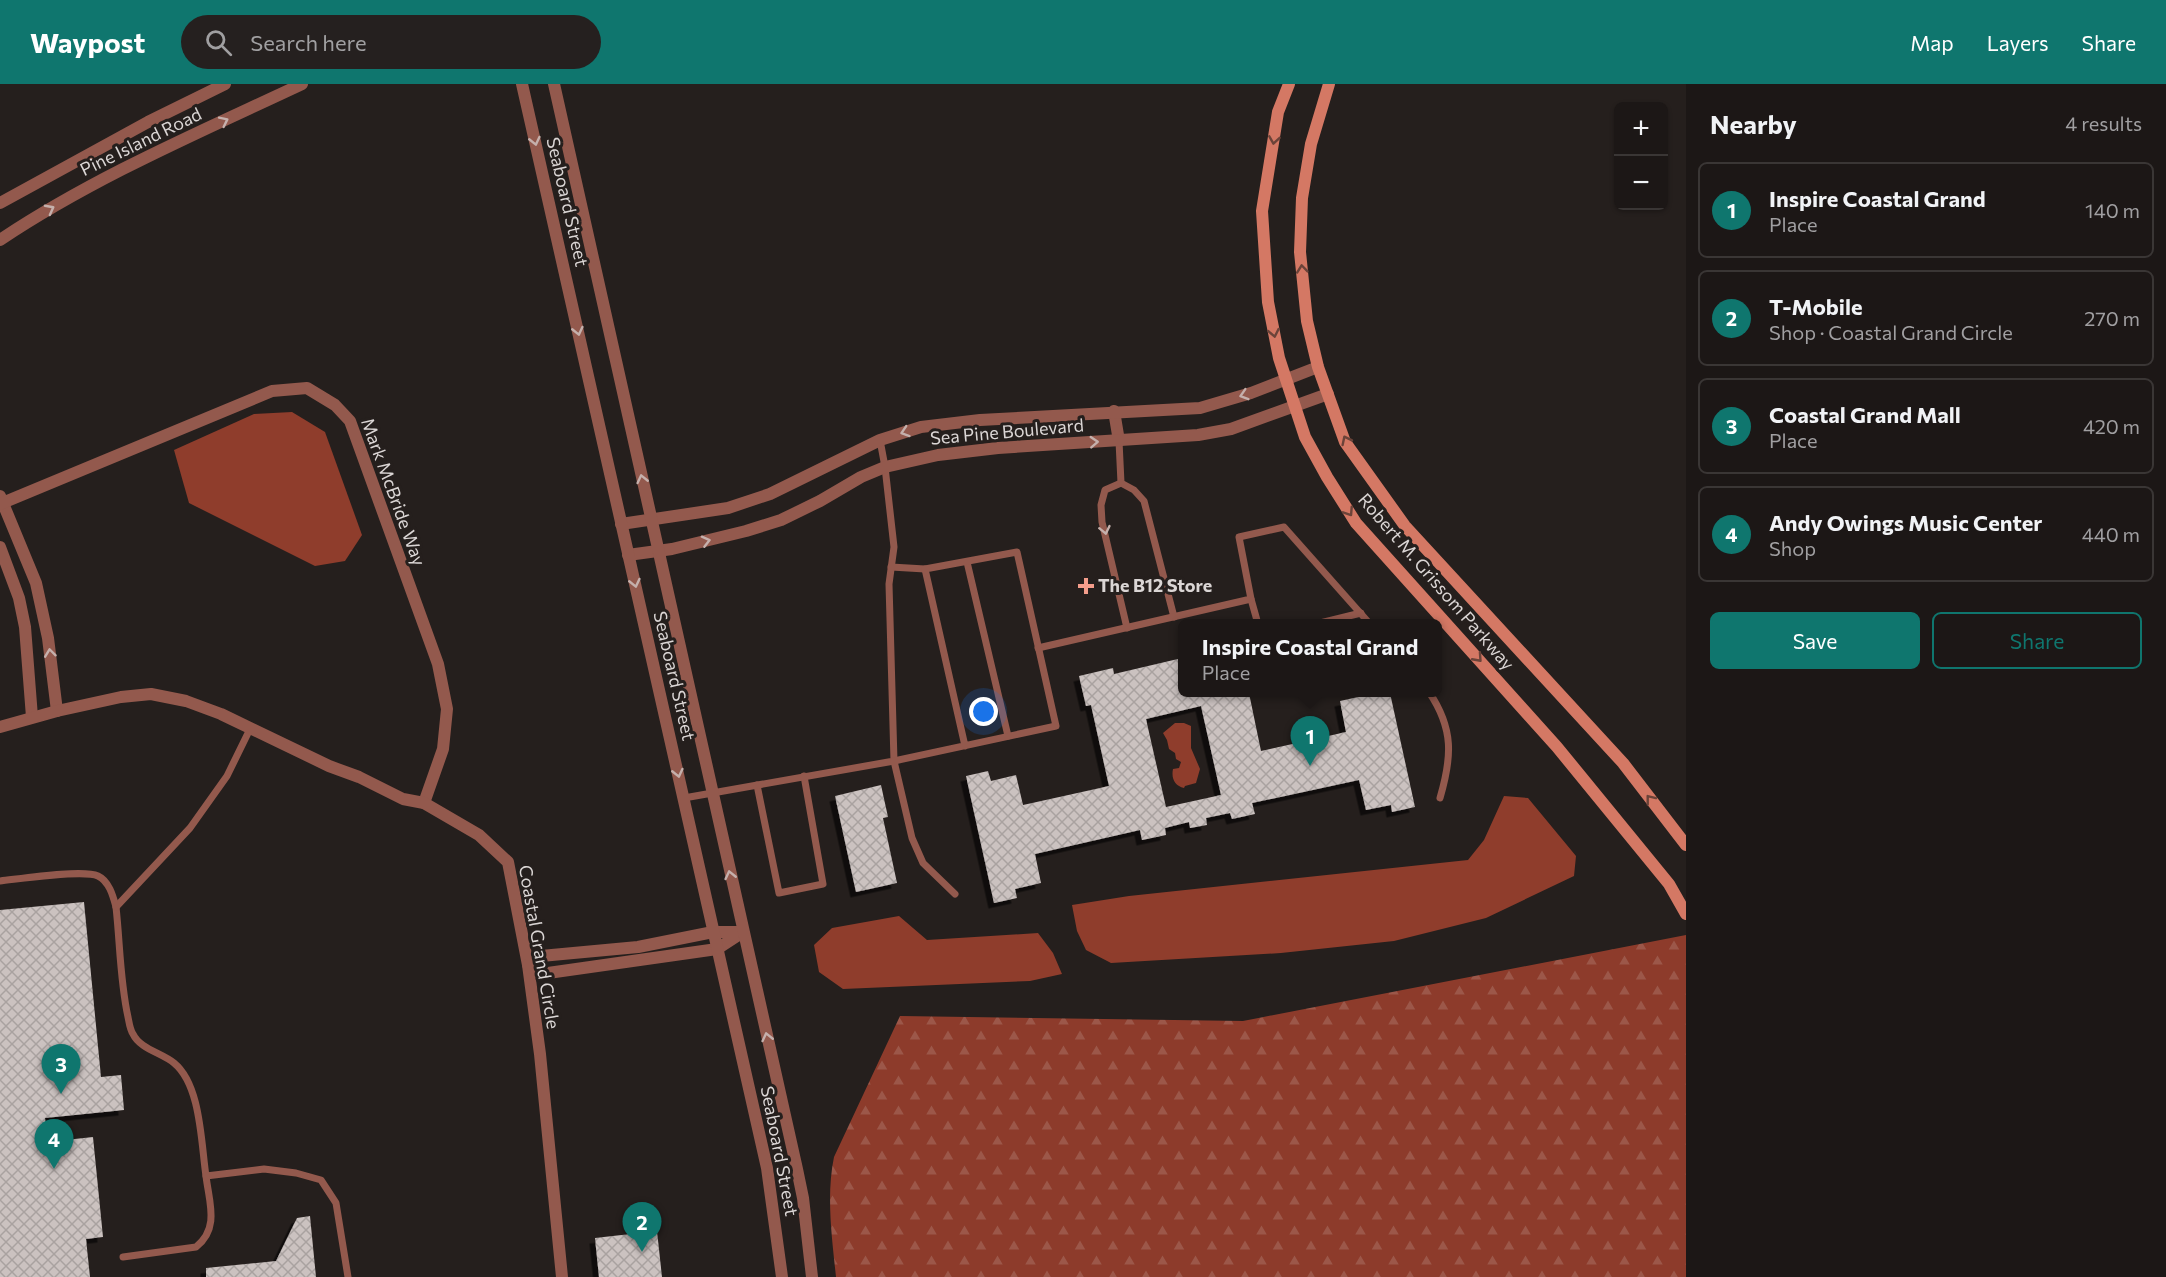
<!DOCTYPE html>
<html lang="en">
<head>
<meta charset="utf-8">
<style>
  :root { --surface:#1c1716; --page:#25201f; --text:#f1f3f6; --muted:#a09fa1; --line:#3a3635; --accent:#0f766e }
  body { margin:0; font-family:Commissioner,sans-serif; background:var(--page); color:var(--text) }
  .controls { position:absolute; right:18px; top:18px; display:grid; overflow:hidden; border-radius:9px; box-shadow:0 2px 4px #0004 }
  .controls button { width:54px; height:54px; display:grid; place-items:center; padding:0; border:0; border-bottom:2px solid var(--line); background:var(--surface); color:var(--text); font:30px sans-serif }
  .you { position:absolute; left:984px; top:628px; width:21px; height:21px; margin:-15px; border:4px solid #fff; border-radius:50%; background:#1a73e8; box-shadow:0 0 0 9px #1a73e833 }
  .badge { display:grid; place-items:center; width:39px; height:39px; border-radius:50%; background:var(--accent); color:#fff; font-size:20px; font-weight:700 }
  .pin { position:absolute; translate:-50% -50px; filter:drop-shadow(0 2px 3px #0008) }
  .pin::after { content:''; position:absolute; top:32px; width:21px; height:18px; background:inherit; clip-path:polygon(0 0,100% 0,50% 100%) }
  .popup { position:absolute; left:1178px; top:535px; width:264px; height:78px; box-sizing:border-box; display:grid; place-content:center; border-radius:9px; background:var(--surface); filter:drop-shadow(0 2px 4px #0005); font-size:20px; white-space:nowrap; color:var(--muted) }
  .popup b { font-size:22px; color:var(--text) }
  .popup::after { content:''; position:absolute; left:50%; top:100%; margin-left:-12px; border:12px solid transparent; border-top-color:var(--surface) }
  .list { margin:0; padding:0; list-style:none }
  h2 { display:flex; justify-content:space-between; align-items:center; height:78px; margin:0; padding:0 24px; font-size:26px }
  h2 small { font-size:20px; font-weight:400; color:var(--muted) }
  .list li { display:grid; grid-template-columns:39px 1fr auto; gap:18px; align-items:center; box-sizing:border-box; height:96px; margin:0 12px 12px; padding:0 12px; border:2px solid var(--line); border-radius:9px }
  .list b { display:block; font-size:22px; white-space:nowrap }
  .list p { margin:0; font-size:20px; white-space:nowrap; color:var(--muted) }
  .list em { font-size:20px; font-style:normal; color:var(--muted) }
  .actions { display:flex; gap:12px; padding:18px 24px }
  .actions a { flex:1; padding:14px 0; border:2px solid var(--accent); border-radius:9px; text-align:center; font-size:21px; color:var(--accent) }
  .actions .main { background:var(--accent); color:#fff }
  .icon { flex:none; width:33px; height:33px; fill:none; stroke:currentColor; stroke-width:2; stroke-linecap:round; stroke-linejoin:round }
  .map { position:relative; flex:none; width:1686px; height:1193px; overflow:hidden }
  header { display:flex; align-items:center; gap:36px; box-sizing:border-box; height:84px; padding:0 30px; background:var(--accent); color:#fff }
  header strong { font-size:28px }
  nav { display:flex; gap:33px; margin-inline-start:auto; font-size:21px }
  .search { width:420px; height:54px; background:var(--page); display:flex; align-items:center; gap:15px; box-sizing:border-box; padding:0 21px; border-radius:33px; color:var(--muted); font-size:22px }
  main { display:flex }
  aside { flex:1; background:var(--surface) }
  .map>svg:first-child { display:block }
  .forest { fill:url(#forest-firs) }
  .water { fill:#8f3d2c }
  .building { fill:url(#building-cross-hatch); fill-rule:evenodd; filter:url(#shadow) }
  .lines { fill:none; stroke-linecap:round; stroke-linejoin:round }
  .service { stroke:#93594d; stroke-width:7 }
  .minor { stroke:#93594d; stroke-width:12 }
  .tertiary { stroke:#93594d; stroke-width:12 }
  .secondary { stroke:#d47864; stroke-width:12 }
  .oneway { stroke:#c5b0ac }
  .oneway2 { stroke:#6b4339 }
  .poi-dot { fill:#f49d8b; stroke:#251f1d; stroke-width:2 }
  .labels { text-anchor:middle; stroke-width:6; stroke-linejoin:round; paint-order:stroke }
  .street-label { font-size:18px; fill:#dbd6d5; stroke:#251f1d }
  .poi-label { font-size:18px; font-weight:bold; fill:#dbd6d5; stroke:#251f1d; text-anchor:start }
</style>
</head>
<body>
<header>
<strong>Waypost</strong>
<div class="search"><svg class="icon" aria-label="search" viewBox="0 0 24 24"><circle cx="10" cy="10" r="6"/><path d="M15 15l6 6"/></svg>Search here</div>
<nav><a>Map</a><a>Layers</a><a>Share</a></nav>
</header>
<main>
<div class="map">
<svg width="1686" height="1193" viewBox="0 0 1686 1193">
  <defs>
    <pattern id="forest-firs" width="22" height="20" patternUnits="userSpaceOnUse" patternTransform="scale(1.5)"><rect width="22" height="20" fill="#8d3b2b"/><path d="M5 1l3.5 6h-7zM16 11l3.5 6h-7z" fill="#9c5749"/></pattern>
    <pattern id="building-cross-hatch" width="8" height="8" patternUnits="userSpaceOnUse" patternTransform="scale(1.5)"><rect width="8" height="8" fill="#cbc2c0"/><path d="M0 0l8 8M0 8l8-8" fill="none" stroke="#a9a2a0"/></pattern>
    <filter id="shadow"><feDropShadow dx="-5.5" dy="5.5" stdDeviation="0" flood-color="#0009"/></filter>
  </defs>
  <rect width="100%" height="100%" fill="#251f1d"/>
  <path class="forest" d="M1686 851V1193H836C832 1154 826 1112 834 1073L900 932 1243 937Z"/>
  <g class="water">
    <polygon points="292,328 325,348 362,451 345,477 315,482 189,419 174,366 254,330"/>
    <path d="M1175 639H1184L1191 642V664L1200 685 1196 699 1185 702 1184 704C1175 702 1171 695 1173 685L1179 684 1181 678 1176 675 1175 669 1169 665 1167 656 1163 649Z"/>
    <polygon points="1504,712 1528,714 1576,772 1574,792 1486,834 1394,857 1281,869 1111,879 1086,866 1077,847 1072,821 1129,812 1468,776 1484,756"/>
    <polygon points="899,832 927,856 1038,849 1053,869 1062,890 1030,897 843,905 819,888 814,861 832,844"/>
  </g>
  <g class="building">
    <path d="M1182 574V609H1249L1261 667 1346 648 1340 617 1367 611 1366 609H1390L1415 723 1392 728 1391 721 1366 726 1359 696 1252 719 1255 730 1232 735 1230 729 1206 734 1207 741 1190 744 1189 738 1165 744 1166 751 1142 756 1140 746 1035 770 1041 799 1015 805 1017 814 994 819 966 692 988 687 991 697 1016 691 1023 721 1109 702 1091 621 1086 622 1079 592 1113 584 1114 590ZM1201 622 1221 711 1166 723 1146 635Z"/>
    <polygon points="881,701 888,733 883,734 897,799 856,808 835,712"/>
    <polygon points="84,818 101,993 121,991 124,1026 45,1034 47,1058 93,1053 103,1153 86,1155 90,1193 0,1193 0,826"/>
    <polygon points="310,1132 316,1193 206,1193 206,1184 276,1177 297,1134"/>
    <polygon points="657,1147 662,1193 599,1193 595,1154"/>
  </g>
  <g class="lines">
    <g class="service">
      <polyline points="1119,357 1121,399"/>
      <polyline points="1121,399 1105,406 1101,421 1102,438 1127,544"/>
      <polyline points="1121,399 1134,406 1144,417 1174,533"/>
      <polyline points="967,478 1008,652"/>
      <polyline points="891,483 925,485"/>
      <polyline points="1251,515 1258,540"/>
      <polyline points="1316,540 1361,529"/>
      <polyline points="1038,564 1251,515 1239,453 1284,443 1370,540"/>
      <path d="M1429 608C1454 645 1452 673 1440 714"/>
      <polyline points="757,701 779,809 823,800 804,692"/>
      <polyline points="684,714 894,677 889,500 894,463 885,383 880,356"/>
      <path d="M0 797C19 795 83 785 98 792 109 797 113 812 116 823 120 859 120 897 128 933 129 938 130 946 133 950 140 965 162 969 174 979 201 1001 201 1059 206 1092L264 1085 296 1089 321 1096 336 1119 348 1193"/>
      <polyline points="955,810 923,779 912,754 894,677 1056,642 1017,468 925,485 965,662"/>
      <polyline points="116,823 190,744 227,692 250,645"/>
      <path d="M123 1173 196 1163C220 1144 209 1118 206 1092"/>
    </g>
    <g class="minor">
      <polyline points="1114,327 1119,357"/>
      <polyline points="0,412 36,499 48,554 57,627"/>
      <polyline points="0,420 272,307 307,304 335,321 350,337 438,580 447,625 443,665 424,719"/>
      <polyline points="621,440 728,424 770,410 880,356 921,343 980,336 1200,324 1251,309 1318,283"/>
      <polyline points="0,463 19,514 25,543 32,633"/>
      <polyline points="628,471 672,465 746,447 781,436 820,417 861,393 885,383 938,371 998,364 1198,351 1231,345 1328,310"/>
      <polyline points="0,643 57,627 121,613 151,610 186,617 221,630 329,682 359,693 403,715 424,719 479,751 508,778 528,881 540,970 562,1193"/>
      <polygon points="713,848 743,848 717,865 541,890 528,881 541,872 638,863"/>
    </g>
    <g class="tertiary">
      <polyline points="522,0 767,1084 782,1193"/>
      <polyline points="554,0 797,1085 803,1114 812,1193"/>
      <polyline points="0,119 148,38 225,0"/>
      <path d="M0 156C94 93 200 48 302 0"/>
    </g>
    <g class="secondary">
      <polyline points="1289,0 1278,28 1262,127 1268,218 1279,274 1305,353 1327,393 1356,439 1557,663 1669,800 1686,830"/>
      <polyline points="1329,0 1311,60 1302,114 1300,168 1307,237 1318,283 1345,358 1405,442 1623,679 1686,761"/>
    </g>
  </g>
  <defs><path id="oneway-chevron" d="M-2-3.5L2.5 0L-2 3.5" fill="none" stroke-width="1.6" stroke-linecap="round" stroke-linejoin="round" transform="scale(1.5)"/></defs>
  <g class="oneway">
    <use href="#oneway-chevron" transform="translate(224 37) rotate(-26)"/>
    <use href="#oneway-chevron" transform="translate(535 57) rotate(77)"/>
    <use href="#oneway-chevron" transform="translate(50 125) rotate(-28)"/>
    <use href="#oneway-chevron" transform="translate(578 247) rotate(77)"/>
    <use href="#oneway-chevron" transform="translate(1244 311) rotate(163)"/>
    <use href="#oneway-chevron" transform="translate(905 348) rotate(162)"/>
    <use href="#oneway-chevron" transform="translate(1094 358) rotate(-3)"/>
    <use href="#oneway-chevron" transform="translate(642 395) rotate(-103)"/>
    <use href="#oneway-chevron" transform="translate(1105 446) rotate(78)"/>
    <use href="#oneway-chevron" transform="translate(706 457) rotate(-14)"/>
    <use href="#oneway-chevron" transform="translate(635 499) rotate(77)"/>
    <use href="#oneway-chevron" transform="translate(50 569) rotate(-97)"/>
    <use href="#oneway-chevron" transform="translate(678 689) rotate(77)"/>
    <use href="#oneway-chevron" transform="translate(730 791) rotate(-103)"/>
    <use href="#oneway-chevron" transform="translate(767 953) rotate(-103)"/>
  </g>
  <g class="oneway2">
    <use href="#oneway-chevron" transform="translate(1274 56) rotate(99)"/>
    <use href="#oneway-chevron" transform="translate(1302 185) rotate(-96)"/>
    <use href="#oneway-chevron" transform="translate(1274 249) rotate(79)"/>
    <use href="#oneway-chevron" transform="translate(1346 356) rotate(-116)"/>
    <use href="#oneway-chevron" transform="translate(1349 428) rotate(57)"/>
    <use href="#oneway-chevron" transform="translate(1478 574) rotate(48)"/>
    <use href="#oneway-chevron" transform="translate(1650 715) rotate(-128)"/>
  </g>
  <path class="poi-dot" d="M1083 493h6v6h6v6h-6v6h-6v-6h-6v-6h6z"/>
  <g class="labels">
    <g class="street-label">
      <text transform="translate(141 58) rotate(-26)" y="6">Pine Island Road</text>
      <text transform="translate(567 118) rotate(77)" y="6">Seaboard Street</text>
      <text transform="translate(1007 348) rotate(-5)" y="6">Sea Pine Boulevard</text>
      <text transform="translate(393 408) rotate(70)" y="6">Mark McBride Way</text>
      <text transform="translate(1436 498) rotate(49)" y="6">Robert M. Grissom Parkway</text>
      <text transform="translate(674 592) rotate(77)" y="6">Seaboard Street</text>
      <text transform="translate(539 863) rotate(80)" y="6">Coastal Grand Circle</text>
      <text transform="translate(779 1067) rotate(79)" y="6">Seaboard Street</text>
    </g>
    <g class="poi-label">
      <text x="1098" y="508">The B12 Store</text>
    </g>
  </g>
</svg>
<div class="controls">
<button>+</button>
<button>−</button>
</div>
<div class="you"></div>
<div class="pin badge" style="left:1310px;top:682px">1</div>
<div class="popup"><b>Inspire Coastal Grand</b>Place</div>
<div class="pin badge" style="left:642px;top:1168px">2</div>
<div class="pin badge" style="left:61px;top:1010px">3</div>
<div class="pin badge" style="left:54px;top:1085px">4</div>
</div>
<aside>
<h2>Nearby<small>4 results</small></h2>
<ul class="list">
<li><span class="badge">1</span><div><b>Inspire Coastal Grand</b><p>Place</p></div><em>140 m</em></li>
<li><span class="badge">2</span><div><b>T-Mobile</b><p>Shop · Coastal Grand Circle</p></div><em>270 m</em></li>
<li><span class="badge">3</span><div><b>Coastal Grand Mall</b><p>Place</p></div><em>420 m</em></li>
<li><span class="badge">4</span><div><b>Andy Owings Music Center</b><p>Shop</p></div><em>440 m</em></li>
</ul>
<div class="actions"><a class="main">Save</a><a>Share</a></div>
</aside>
</main>
</body>
</html>
